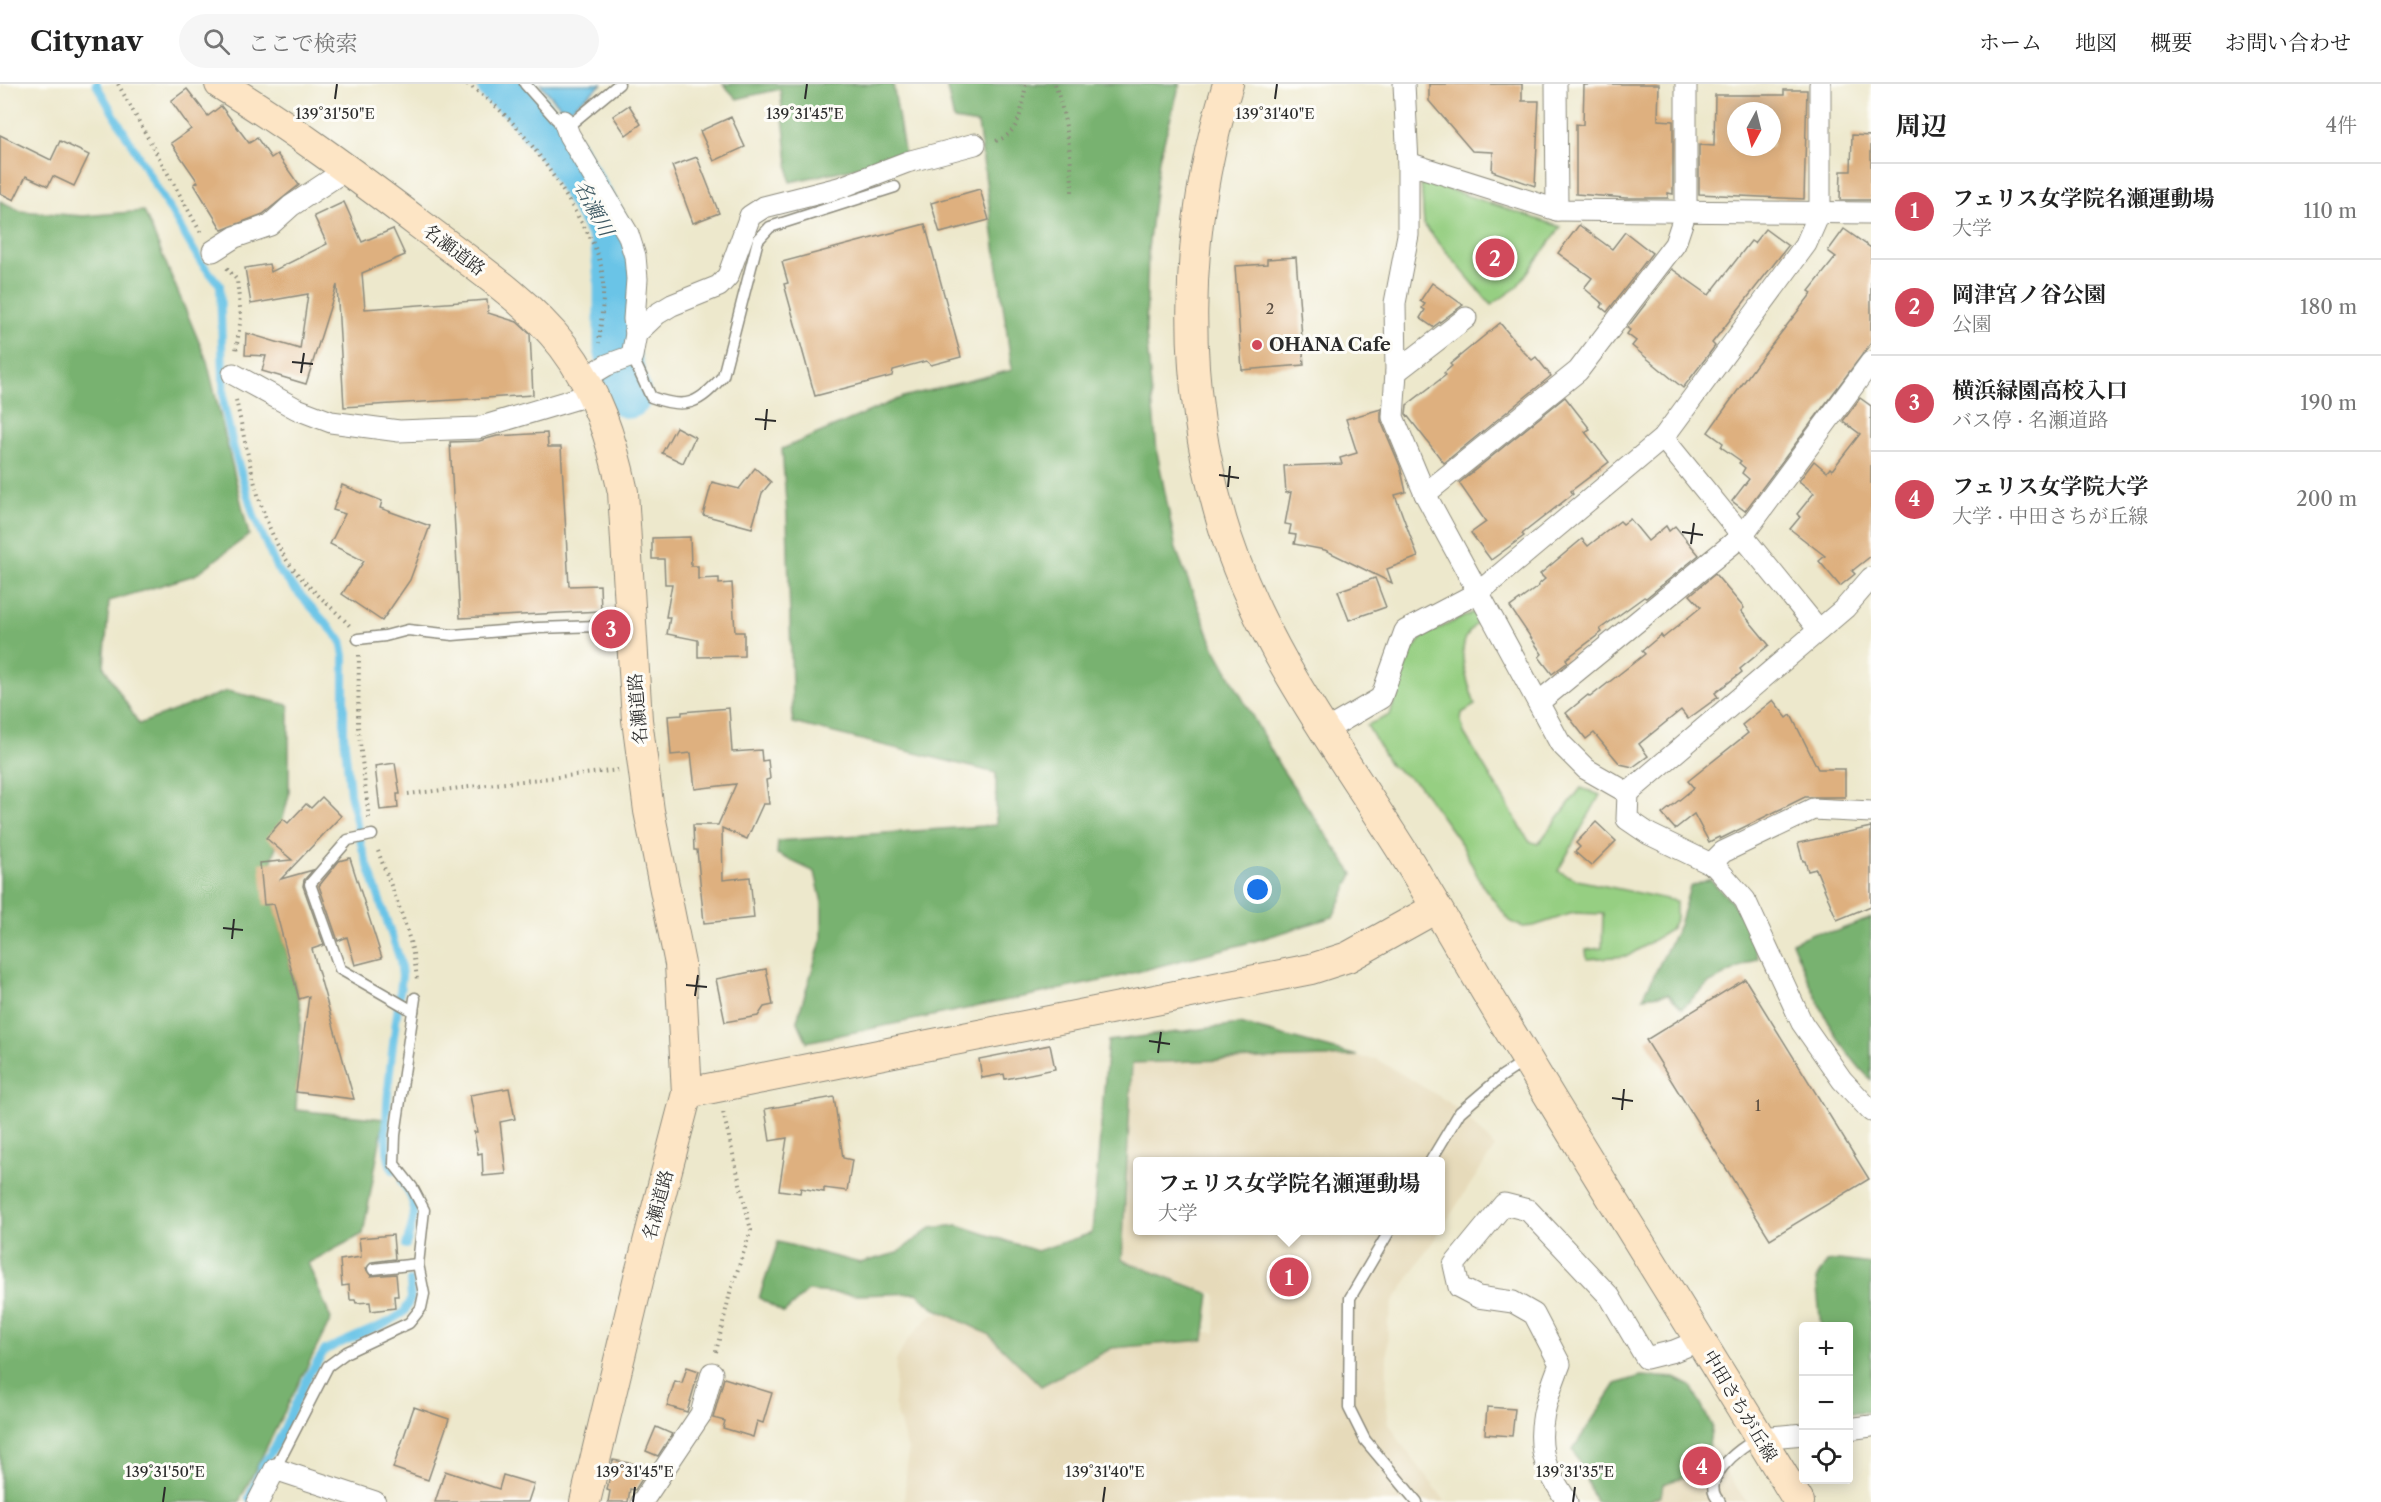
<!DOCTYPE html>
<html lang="ja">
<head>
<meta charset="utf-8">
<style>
  :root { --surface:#fff; --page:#f6f6f6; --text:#222; --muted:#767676; --line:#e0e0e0; --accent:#d1495b }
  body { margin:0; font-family:"Libre Caslon Text","Noto Serif JP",serif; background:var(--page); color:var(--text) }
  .controls { position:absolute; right:18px; bottom:18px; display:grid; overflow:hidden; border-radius:6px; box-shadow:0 3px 15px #0003 }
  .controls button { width:54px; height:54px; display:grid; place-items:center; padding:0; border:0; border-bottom:2px solid var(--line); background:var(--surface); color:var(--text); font:30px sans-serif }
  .compass { position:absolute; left:1727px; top:18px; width:54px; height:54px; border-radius:50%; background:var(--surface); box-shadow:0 3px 15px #0003; rotate:187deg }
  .you { position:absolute; left:1258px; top:806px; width:21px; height:21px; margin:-15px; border:4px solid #fff; border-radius:50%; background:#1a73e8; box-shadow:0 0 0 9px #1a73e833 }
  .badge { display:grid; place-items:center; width:39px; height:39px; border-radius:50%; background:var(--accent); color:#fff; font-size:20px; font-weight:700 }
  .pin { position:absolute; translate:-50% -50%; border:3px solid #fff; box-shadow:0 2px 6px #0006 }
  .popup { position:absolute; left:1133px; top:1073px; width:312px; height:78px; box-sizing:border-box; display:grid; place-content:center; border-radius:6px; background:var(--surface); filter:drop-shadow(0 2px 4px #0005); font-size:20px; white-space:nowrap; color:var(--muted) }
  .popup b { font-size:22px; color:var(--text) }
  .popup::after { content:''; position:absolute; left:50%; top:100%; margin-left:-12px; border:12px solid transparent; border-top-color:var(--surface) }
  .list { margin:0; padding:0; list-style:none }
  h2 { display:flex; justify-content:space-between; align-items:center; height:78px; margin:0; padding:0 24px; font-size:26px }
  h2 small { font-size:20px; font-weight:400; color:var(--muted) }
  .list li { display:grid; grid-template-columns:39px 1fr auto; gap:18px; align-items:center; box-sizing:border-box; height:96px; padding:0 24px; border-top:2px solid var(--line) }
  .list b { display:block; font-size:22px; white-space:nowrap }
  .list p { margin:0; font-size:20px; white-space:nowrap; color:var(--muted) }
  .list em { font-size:20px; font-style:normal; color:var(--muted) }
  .icon { flex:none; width:33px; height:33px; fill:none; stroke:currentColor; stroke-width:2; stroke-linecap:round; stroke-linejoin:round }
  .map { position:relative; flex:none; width:1871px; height:1418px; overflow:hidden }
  header { display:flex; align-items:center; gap:36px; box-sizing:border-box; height:84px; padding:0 30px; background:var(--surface); border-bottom:2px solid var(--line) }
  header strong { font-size:28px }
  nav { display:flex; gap:33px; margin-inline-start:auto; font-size:21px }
  .search { width:420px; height:54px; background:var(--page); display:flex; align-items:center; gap:15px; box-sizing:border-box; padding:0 21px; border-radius:33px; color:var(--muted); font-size:22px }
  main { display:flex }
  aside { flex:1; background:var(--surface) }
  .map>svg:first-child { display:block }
  .built { fill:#e6daba }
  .green { fill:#96cf82; stroke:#607d56; stroke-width:1.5 }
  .forest { fill:#78b270; stroke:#526e4e; stroke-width:1.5 }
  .water { fill:#6ac4e7; stroke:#4a7889; stroke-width:1.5 }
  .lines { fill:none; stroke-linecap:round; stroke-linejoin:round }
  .stream { stroke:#6ac4e7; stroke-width:8 }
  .river { stroke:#6ac4e7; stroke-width:45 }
  .building { fill:#deb07f; fill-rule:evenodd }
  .lane-casing { stroke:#8c8a7c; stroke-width:13 }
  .street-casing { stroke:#8c8a7c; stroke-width:23 }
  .secondary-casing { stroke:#8c8a7c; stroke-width:32 }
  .path { stroke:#8c8a7c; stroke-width:4; stroke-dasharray:1.5 4.5; stroke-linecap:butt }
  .lane { stroke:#fff; stroke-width:10 }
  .street { stroke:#fff; stroke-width:21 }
  .secondary { stroke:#fde5c5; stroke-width:30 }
  .ticks { fill:none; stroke:#2b2b2b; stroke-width:2 }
  .poi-dot { fill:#d1495b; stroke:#fdfcf7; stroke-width:2 }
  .labels { text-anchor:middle; stroke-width:6; stroke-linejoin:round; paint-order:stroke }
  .number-label { font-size:15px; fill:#584c40 }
  .street-label { font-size:18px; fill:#2b2b2b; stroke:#fdfcf7 }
  .poi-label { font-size:18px; font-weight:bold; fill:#2b2b2b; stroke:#fdfcf7; text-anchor:start }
  .water-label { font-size:20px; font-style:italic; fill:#3e5963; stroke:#fdfcf7 }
  .ticks-label { font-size:15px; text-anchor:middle; fill:#2b2b2b; stroke:#fdfcf7; stroke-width:6; stroke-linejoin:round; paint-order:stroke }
</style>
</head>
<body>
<header>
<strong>Citynav</strong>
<div class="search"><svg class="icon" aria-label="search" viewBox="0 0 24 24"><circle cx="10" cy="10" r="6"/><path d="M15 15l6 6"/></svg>ここで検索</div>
<nav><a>ホーム</a><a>地図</a><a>概要</a><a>お問い合わせ</a></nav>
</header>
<main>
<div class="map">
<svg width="1871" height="1418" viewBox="0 0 1871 1418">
  <rect width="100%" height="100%" fill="#fdfcf7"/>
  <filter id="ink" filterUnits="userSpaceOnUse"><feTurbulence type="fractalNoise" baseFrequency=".0167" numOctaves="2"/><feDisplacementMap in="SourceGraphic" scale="12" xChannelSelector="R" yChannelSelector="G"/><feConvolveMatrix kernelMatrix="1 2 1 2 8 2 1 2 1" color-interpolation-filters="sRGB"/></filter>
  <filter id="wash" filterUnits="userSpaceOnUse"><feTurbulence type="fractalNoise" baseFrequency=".008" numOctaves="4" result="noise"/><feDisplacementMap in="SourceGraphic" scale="24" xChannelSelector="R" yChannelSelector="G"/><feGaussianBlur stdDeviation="1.35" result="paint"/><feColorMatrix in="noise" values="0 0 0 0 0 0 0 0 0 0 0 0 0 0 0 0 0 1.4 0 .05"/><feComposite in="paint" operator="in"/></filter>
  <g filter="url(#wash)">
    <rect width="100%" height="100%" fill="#ede8cc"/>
    <g class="built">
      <polygon points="1289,966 1376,975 1447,1017 1467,1034 1495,1063 1441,1145 1440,1078 1138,1078 1138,1146 1440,1147 1394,1216 1388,1237 1386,1319 1389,1339 1403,1362 1446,1418 904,1418 908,1367 894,1319 896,1277 905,1260 919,1243 933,1230 954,1227 1151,1241 1215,1249 1216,1210 1122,1176 1132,979"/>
      <polygon points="1711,1367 1747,1418 1592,1418 1653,1396"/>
    </g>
    <g class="green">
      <polygon points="1421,96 1561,143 1516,204 1491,221 1424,141"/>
      <path d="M1474 528 1481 536C1450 558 1466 591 1475 621L1462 629 1461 637 1464 649 1529 757 1538 760 1581 704 1600 711 1558 787 1577 796 1676 817V834L1670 846 1628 872 1587 875 1586 866 1602 864 1603 830 1573 829 1534 842 1522 843 1510 837 1482 801 1462 761 1419 701 1390 681 1367 641 1390 631 1410 569 1423 552Z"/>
    </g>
    <g class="forest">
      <polygon points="723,0 893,0 905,73 790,98 780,5 737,15"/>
      <polygon points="946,0 1180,0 1159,75 1148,165 1146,249 1157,368 1176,465 1213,561 1281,684 1353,790 1333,833 1255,857 1110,895 807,958 797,936 822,854 822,819 815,788 777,770 778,757 996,741 996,689 793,639 787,432 782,365 903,313 1012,286 978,40 954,36"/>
      <polygon points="0,117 21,127 83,132 144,127 207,277 249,451 195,491 109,517 104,583 139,640 227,607 289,621 289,711 268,793 301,925 296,1026 384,1035 363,1150 308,1179 331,1235 239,1418 0,1418"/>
      <polygon points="1710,795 1731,817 1748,842 1758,874 1708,900 1682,924 1668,910 1643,913 1679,841 1690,803"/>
      <path d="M1871 834V996C1832 958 1813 907 1792 858L1815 848H1834Z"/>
      <polygon points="1240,940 1357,972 1132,979 1122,1176 1210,1210 1204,1256 1112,1264 1041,1302 988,1250 932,1223 917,1209 859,1211 808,1207 784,1229 759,1214 778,1158 860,1179 897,1169 931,1144 958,1141 1037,1167 1092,1149 1108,957"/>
      <polygon points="1839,1176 1871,1180 1871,1328 1849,1328 1848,1242 1821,1242 1816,1195 1827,1178"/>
      <polygon points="1641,1292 1675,1294 1691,1302 1712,1342 1705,1386 1663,1400 1661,1412 1645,1418 1596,1418 1573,1365 1616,1300"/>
    </g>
    <polygon class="water" points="540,0 602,0 570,25 562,24"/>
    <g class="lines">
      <g class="stream">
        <path d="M96 0 200 177 220 201 224 321 234 365 254 432 277 485 341 556 344 572V651L350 709 362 764 400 876 402 892C398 927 375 1063 393 1086"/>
        <path d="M402 1098C420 1122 414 1136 406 1161"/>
        <polyline points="249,1414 263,1380 276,1361 310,1289 325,1266 389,1238 404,1228 411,1215 410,1197"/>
      </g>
      <polyline class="river" points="499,0 520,16 565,71 612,151 616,199 616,264 629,312"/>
    </g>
    <g id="blocks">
      <g class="building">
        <polygon points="1429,0 1522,0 1522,17 1539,17 1535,102 1492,87 1493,68 1472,67 1429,17"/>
        <polygon points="1602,0 1659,0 1658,36 1673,37 1673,110 1668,109 1668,114 1626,114 1576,110 1576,40 1583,41 1584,1"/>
        <polygon points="187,5 208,32 221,22 249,59 257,54 271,74 277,70 299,101 263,130 222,146 194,100 198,98 171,59 191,45 171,17"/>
        <path d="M1784 6H1807L1804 115 1699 110V61L1714 62 1715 11H1784ZM1736 27H1772V63H1736Z"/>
        <polygon points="629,21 641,40 626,51 613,32"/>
        <polygon points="731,33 745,63 714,77 700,47"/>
        <polygon points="0,51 51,76 60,57 89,71 74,102 53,92 48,102 26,92 14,116 0,109"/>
        <polygon points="1852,51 1871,52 1871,116 1840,116 1841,87 1851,87"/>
        <polygon points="697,73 719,129 693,139 672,82"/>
        <polygon points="980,105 989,136 940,149 931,119"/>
        <polygon points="344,118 362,158 393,145 405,171 362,189 365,225 487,216 488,229 517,238 530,250 533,311 344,323 337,201 306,300 262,287 266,272 245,271 246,249 300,265 308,210 251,220 245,184 269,180 271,188 327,160 314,132"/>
        <polygon points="925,140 961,273 931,281 926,277 893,286 892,292 815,312 784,200 788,199 782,178"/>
        <polygon points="1579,141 1612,165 1625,148 1652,169 1607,228 1601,223 1603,220 1584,204 1592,194 1558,169"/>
        <polygon points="1765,145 1788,162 1712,259 1715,262 1683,304 1632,262 1636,257 1627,250 1630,246 1627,244 1672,185 1709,211 1751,157 1754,159"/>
        <polygon points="1844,145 1871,164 1871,259 1745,427 1732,417 1749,395 1742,389 1745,384 1739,379 1741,377 1721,363 1723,359 1708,348 1756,281 1812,209 1809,207 1836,173 1828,167"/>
        <polygon points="1296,173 1304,281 1242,286 1235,182 1267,180 1267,175"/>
        <polygon points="1432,199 1463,221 1433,243 1420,234 1425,226 1422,224 1425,220 1420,217"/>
        <polygon points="1500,239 1523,267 1532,276 1536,273 1551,292 1444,379 1406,330 1407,321 1446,291 1444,289 1452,282 1450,280"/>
        <polygon points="1565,313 1590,345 1585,348 1609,378 1571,407 1573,410 1522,450 1524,452 1491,476 1471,449 1486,438 1459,399"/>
        <polygon points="1860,314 1871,322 1871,472 1852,487 1855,490 1840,502 1819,477 1825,472 1790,445 1800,433 1797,430 1814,409 1799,397 1814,377 1827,388 1830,384 1832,386 1860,350 1843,337"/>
        <polygon points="1381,325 1381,337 1400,382 1406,408 1395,411 1418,473 1387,485 1392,499 1325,466 1294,460 1296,451 1289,450 1291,441 1285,440 1291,408 1286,409 1284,382 1342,380 1340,374 1357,369 1346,335"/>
        <polygon points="676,343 695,353 683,379 662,369"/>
        <polygon points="547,349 548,363 561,363 569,502 600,501 601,527 460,534 450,358 479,357 497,352"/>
        <polygon points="755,384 771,398 762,409 752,444 703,431 712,398 739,405"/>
        <polygon points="342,401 382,417 380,424 430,442 410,496 382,537 342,510 364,477 330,460 345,430 333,426"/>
        <polygon points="1630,435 1648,457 1666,442 1669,447 1675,442 1699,471 1646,514 1644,513 1600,545 1602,548 1566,575 1568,578 1552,590 1539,573 1542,570 1510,523 1539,502 1538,501 1545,495 1540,490 1582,455 1588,462 1620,437 1623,440"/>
        <polygon points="690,453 691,482 698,482 698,495 719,494 719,500 732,499 735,548 744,548 744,572 698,573 698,556 667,550 670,533 666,533 672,500 665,500 664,475 652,475 652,454"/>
        <polygon points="1715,490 1744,524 1741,527 1769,561 1740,585 1742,588 1715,609 1718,613 1688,635 1681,626 1639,660 1648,672 1633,683 1620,680 1594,649 1586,655 1566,629 1588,611 1590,613 1645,570 1642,567 1661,551 1663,554 1701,523 1690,511"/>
        <polygon points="1375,494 1386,523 1349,536 1338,507"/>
        <polygon points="1773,616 1787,634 1791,631 1818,685 1845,685 1845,713 1805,713 1720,755 1719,753 1709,758 1694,730 1675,745 1662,730 1694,704 1688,697 1748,649 1742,641"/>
        <polygon points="729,624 732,668 761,666 762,677 768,676 770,695 766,696 769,720 763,720 747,755 722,744 723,796 750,793 754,834 704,839 697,766 694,766 693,741 718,741 736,700 695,705 691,669 671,671 668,632 682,631 682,628"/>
        <polygon points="395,679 400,710 397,710 398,724 380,726 375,682"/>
        <polygon points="322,713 341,732 281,795 313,786 304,796 303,802 324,861 312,865 354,1015 296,1008 309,912 299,915 274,820 264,821 260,779 292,776 266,754 283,735 288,739 306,720 311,724"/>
        <polygon points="1596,738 1616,757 1591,782 1575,768 1580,763 1576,759"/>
        <polygon points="1871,743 1871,822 1837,836 1816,785 1808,787 1805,777 1803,777 1798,759"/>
        <polygon points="350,774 382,874 355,881 347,853 338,857 319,802 339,777"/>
        <polygon points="766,885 773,921 764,923 758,932 725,938 716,895"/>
        <polygon points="1745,895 1869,1095 1770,1155 1646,956"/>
        <polygon points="1050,961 1055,985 1005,995 1004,990 982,994 979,975"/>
        <polygon points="509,1004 515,1035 500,1038 506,1090 483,1092 482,1069 478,1070 474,1048 477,1048 470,1011"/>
        <polygon points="834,1013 843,1074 852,1076 847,1107 824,1104 824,1108 801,1104 800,1109 779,1106 787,1054 770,1057 765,1025"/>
        <polygon points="393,1151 395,1175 372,1178 366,1185 371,1192 396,1190 398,1212 394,1212 395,1224 371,1227 370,1218 356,1219 355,1216 350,1216 349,1201 342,1202 340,1176 361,1173 359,1154"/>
        <polygon points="687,1283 699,1287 687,1328 667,1322 675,1297 682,1299"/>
        <polygon points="724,1294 772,1309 763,1339 757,1337 753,1353 723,1344 725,1337 713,1334"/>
        <polygon points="414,1323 449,1335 428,1396 393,1384"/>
        <polygon points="1487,1323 1515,1325 1512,1352 1485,1350"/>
        <polygon points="656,1343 672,1350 658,1372 646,1367"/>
        <polygon points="613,1376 646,1382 644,1392 635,1406 630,1405 628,1418 608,1418 610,1407 607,1406"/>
        <polygon points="445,1387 499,1405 503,1391 534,1400 528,1418 435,1418"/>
      </g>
    </g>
  </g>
  <g filter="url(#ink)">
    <use href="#blocks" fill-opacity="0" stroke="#8c8a7c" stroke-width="1.5"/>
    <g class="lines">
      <defs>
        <g id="lane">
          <polyline points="525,0 556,35 572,39 619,0"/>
          <path d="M632 272 651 313C686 326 699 320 723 292L758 156 770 143 895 103"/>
          <polyline points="358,555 385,552 408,546 453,551 538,544 628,541"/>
          <polyline points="372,751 348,756 310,800 340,885 413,927"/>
          <polyline points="1430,1078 1460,1028 1502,992 1525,977"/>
          <polyline points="1390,1146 1350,1214 1349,1324 1365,1356 1417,1418"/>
          <polyline points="373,1185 418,1180"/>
          <polyline points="275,1385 328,1282 347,1268 409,1239 421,1224 424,1210 418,1180 424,1126 412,1103 394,1080 395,1051 415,914"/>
          <path d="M1720 1418C1697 1397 1739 1364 1757 1355"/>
        </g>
        <g id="street">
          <polyline points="1404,0 1408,79 1408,151 1395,219 1396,288 1393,333 1425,410 1560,659 1586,685 1628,709 1627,735 1649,750 1715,782 1745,816 1802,939 1842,996 1871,1027"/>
          <polyline points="1556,0 1557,126"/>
          <polyline points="564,37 569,51 628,150 635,172 637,195 634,235 636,250 632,272 607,281 585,294"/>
          <polyline points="1408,79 1557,126 1871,129"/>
          <polyline points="213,167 235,153 270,141 291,122 347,85"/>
          <polyline points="636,250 657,230 672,221 719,202 728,192 750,132 764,123 839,104 907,78 975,60"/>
          <polyline points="1396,288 1466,234"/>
          <polyline points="233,290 297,325 331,338 399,347 478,344 592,310"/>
          <polyline points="1663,354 1819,546"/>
          <polyline points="1425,410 1578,287 1675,160 1686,127 1686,0"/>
          <polyline points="1539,618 1743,451 1871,278"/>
          <polyline points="1326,646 1381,614 1405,547 1479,508 1663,354 1806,160 1820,128 1820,0"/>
          <polyline points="1628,709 1845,524 1871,494"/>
          <polyline points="1711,780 1723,768 1813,725 1871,728"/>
          <polyline points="1848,1345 1871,1342"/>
          <polyline points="1760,1354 1804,1350"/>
          <polyline points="258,1418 275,1385 375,1418"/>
          <polyline points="642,1418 701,1330 712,1289"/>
          <path d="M1567 1418C1561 1407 1553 1396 1548 1385 1533 1350 1547 1313 1560 1280L1534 1230 1513 1218 1478 1213 1459 1203 1454 1181 1504 1120 1528 1126 1610 1213 1646 1274 1674 1267 1701 1256"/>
        </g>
        <g id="secondary">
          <path d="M220 0C293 44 360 95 429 147 474 181 528 217 563 262 596 305 612 356 623 408L637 636 649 727 680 880 687 1009 639 1193 585 1418"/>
          <path d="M1228 0C1182 147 1179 306 1227 454 1267 575 1348 678 1414 786 1452 849 1489 914 1528 977 1617 1125 1710 1270 1799 1418"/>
          <polyline points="687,1009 1311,885 1348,873 1436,824"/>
        </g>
      </defs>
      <use href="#lane" class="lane-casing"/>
      <use href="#street" class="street-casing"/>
      <use href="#secondary" class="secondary-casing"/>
      <g class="path">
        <polyline points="118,0 201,149"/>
        <path d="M467 0C514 31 545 76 573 124 584 143 596 160 601 182 606 206 601 234 599 259"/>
        <path d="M1055 0C1067 37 1072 72 1072 110"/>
        <path d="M996 57C1021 49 1022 23 1026 0"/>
        <polyline points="227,184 237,196 241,233 236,267"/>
        <path d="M236 316C248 368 258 439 291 482 308 504 331 522 350 542"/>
        <polyline points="359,571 358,643 369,734"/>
        <polyline points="408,710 619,686"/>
        <path d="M378 767C393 809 414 853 417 897"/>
        <polyline points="716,1268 730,1209 751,1146 723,1028"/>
      </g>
      <use href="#lane" class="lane"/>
      <use href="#street" class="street"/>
      <use href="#secondary" class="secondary"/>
    </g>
  </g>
  <path class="ticks" d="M335 15 337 0M805 15 807 0M1275 15 1277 0M292 278 313 280M301 289 304 269M755 335 776 337M765 346 767 325M1219 391 1239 394M1228 403 1230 382M1682 448 1703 451M1691 460 1694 439M223 844 243 846M232 855 234 835M686 901 707 903M695 912 698 891M1149 957 1170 960M1158 969 1161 948M1612 1014 1633 1017M1622 1026 1624 1005M163 1418 165 1403M633 1418 635 1403M1103 1418 1105 1403M1573 1418 1575 1403"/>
  <circle class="poi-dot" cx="1257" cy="261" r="6"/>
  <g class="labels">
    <g class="number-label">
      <text x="1270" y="230">2</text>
      <text x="1758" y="1027">1</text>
    </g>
    <g class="street-label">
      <text transform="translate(454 166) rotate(37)" y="6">名瀬道路</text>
      <text transform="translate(638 625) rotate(-95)" y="6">名瀬道路</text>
      <text transform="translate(658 1121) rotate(-75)" y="6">名瀬道路</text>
      <text transform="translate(1740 1322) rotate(59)" y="6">中田さちが丘線</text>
    </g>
    <g class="poi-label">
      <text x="1269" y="267">OHANA Cafe</text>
    </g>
    <g class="water-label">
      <text transform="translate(594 124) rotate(62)" y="7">名瀬川</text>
    </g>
  </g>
  <g class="ticks-label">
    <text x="335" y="35">139°31'50"E</text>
    <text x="805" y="35">139°31'45"E</text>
    <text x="1275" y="35">139°31'40"E</text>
    <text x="165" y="1393">139°31'50"E</text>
    <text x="635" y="1393">139°31'45"E</text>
    <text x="1105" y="1393">139°31'40"E</text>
    <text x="1575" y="1393">139°31'35"E</text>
  </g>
</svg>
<div class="controls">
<button>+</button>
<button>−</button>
<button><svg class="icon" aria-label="locate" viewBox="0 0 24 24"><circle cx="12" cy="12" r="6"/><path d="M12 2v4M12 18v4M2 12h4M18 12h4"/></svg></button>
</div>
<svg class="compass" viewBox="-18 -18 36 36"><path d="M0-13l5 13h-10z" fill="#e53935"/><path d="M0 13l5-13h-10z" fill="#767676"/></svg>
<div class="you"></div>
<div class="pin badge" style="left:1289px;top:1193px">1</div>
<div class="popup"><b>フェリス女学院名瀬運動場</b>大学</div>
<div class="pin badge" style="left:1495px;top:174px">2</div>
<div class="pin badge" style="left:611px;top:545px">3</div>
<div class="pin badge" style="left:1702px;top:1382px">4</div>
</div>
<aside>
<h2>周辺<small>4件</small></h2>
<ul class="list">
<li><span class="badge">1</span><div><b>フェリス女学院名瀬運動場</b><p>大学</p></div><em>110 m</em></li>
<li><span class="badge">2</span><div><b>岡津宮ノ谷公園</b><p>公園</p></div><em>180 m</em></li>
<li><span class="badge">3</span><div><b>横浜緑園高校入口</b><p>バス停 · 名瀬道路</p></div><em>190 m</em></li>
<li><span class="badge">4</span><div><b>フェリス女学院大学</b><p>大学 · 中田さちが丘線</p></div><em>200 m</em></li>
</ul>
</aside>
</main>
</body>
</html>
